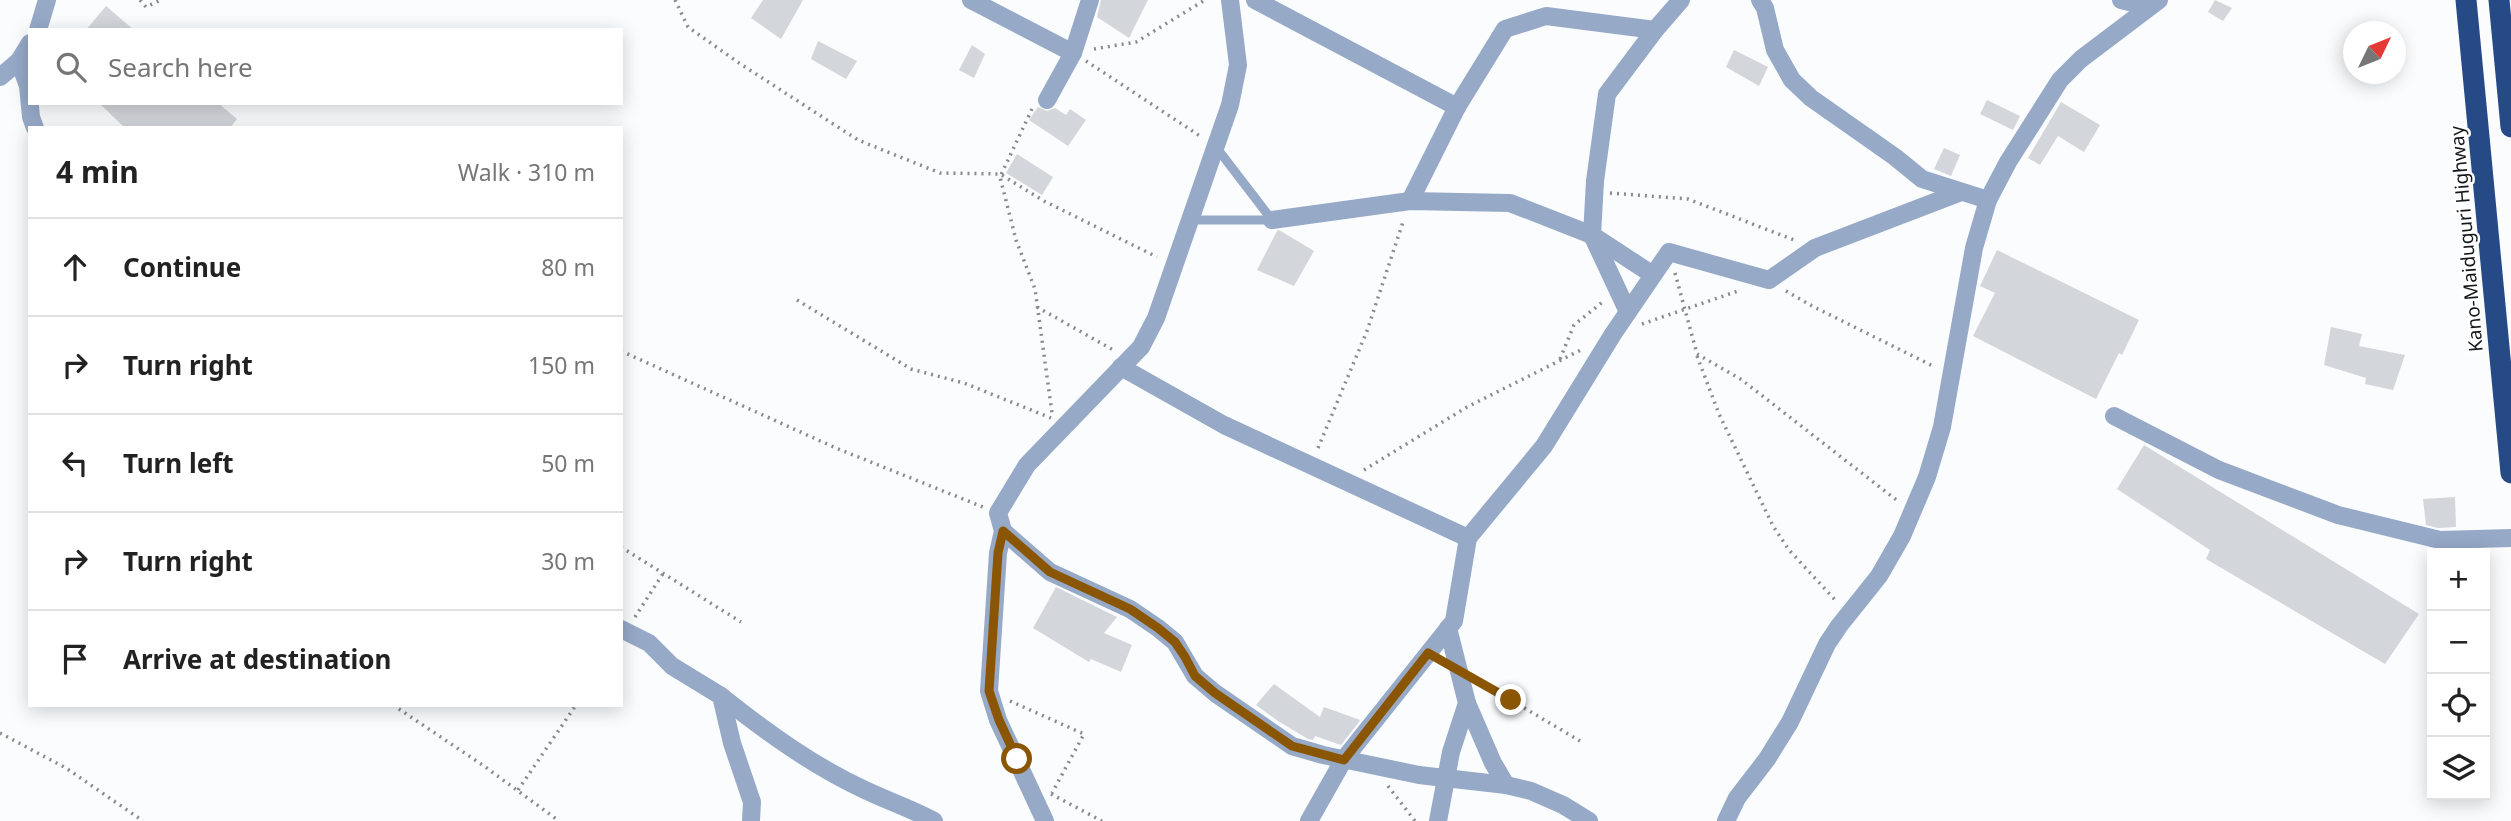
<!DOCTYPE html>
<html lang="en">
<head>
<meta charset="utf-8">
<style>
  :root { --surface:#fff; --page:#f6f6f6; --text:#222; --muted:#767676; --line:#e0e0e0 }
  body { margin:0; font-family:"Noto Sans",sans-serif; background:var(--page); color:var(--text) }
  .controls { position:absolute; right:21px; bottom:21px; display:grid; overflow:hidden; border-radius:0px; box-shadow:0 4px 18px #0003 }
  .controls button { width:63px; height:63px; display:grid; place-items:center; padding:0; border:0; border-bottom:2px solid var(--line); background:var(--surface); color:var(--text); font:35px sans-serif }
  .compass { position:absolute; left:2343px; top:21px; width:63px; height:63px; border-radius:50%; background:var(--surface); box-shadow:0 4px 18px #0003; rotate:47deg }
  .stop { position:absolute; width:21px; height:21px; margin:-16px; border:5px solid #8a5603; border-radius:50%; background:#fff }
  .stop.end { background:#8a5603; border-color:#fff; box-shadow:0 2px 7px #0008 }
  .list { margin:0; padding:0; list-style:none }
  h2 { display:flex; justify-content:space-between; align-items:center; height:91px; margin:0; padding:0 28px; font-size:30px }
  h2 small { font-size:23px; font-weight:400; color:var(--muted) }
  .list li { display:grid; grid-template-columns:46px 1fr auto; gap:21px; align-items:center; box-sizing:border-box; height:98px; padding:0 28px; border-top:2px solid var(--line) }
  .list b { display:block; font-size:26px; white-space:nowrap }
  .list em { font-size:23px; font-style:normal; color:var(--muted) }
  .icon { flex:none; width:38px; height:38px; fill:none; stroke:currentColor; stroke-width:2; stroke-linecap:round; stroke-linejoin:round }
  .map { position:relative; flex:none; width:2511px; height:821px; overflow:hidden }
  .search { position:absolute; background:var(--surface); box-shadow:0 4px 18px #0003; left:28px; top:28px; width:595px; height:77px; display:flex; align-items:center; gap:18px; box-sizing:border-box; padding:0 24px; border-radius:0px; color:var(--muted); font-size:26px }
  .panel { position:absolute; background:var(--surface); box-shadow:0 4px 18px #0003; left:28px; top:126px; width:595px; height:581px; border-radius:0px }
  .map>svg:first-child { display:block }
  .building { fill:#d3d6da }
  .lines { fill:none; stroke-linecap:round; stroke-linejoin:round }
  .path { stroke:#888a8c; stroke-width:3.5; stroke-dasharray:2 5; stroke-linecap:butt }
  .lane { stroke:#96a9c7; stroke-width:9 }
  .street { stroke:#96a9c7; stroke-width:18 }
  .highway { stroke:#264a86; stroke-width:21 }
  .route { stroke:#8a5603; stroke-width:9 }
  .labels { text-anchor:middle; stroke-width:5; stroke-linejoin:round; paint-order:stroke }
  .street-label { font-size:19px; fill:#161719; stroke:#fff }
</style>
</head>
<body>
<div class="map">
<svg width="2511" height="821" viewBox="0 0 2511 821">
  <rect width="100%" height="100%" fill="#fafcfe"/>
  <g class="building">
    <polygon points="763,0 803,0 781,39 751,18"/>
    <polygon points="1101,0 1148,0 1129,38 1097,17"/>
    <polygon points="2215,0 2232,8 2223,21 2208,12"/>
    <polygon points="106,6 134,30 86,30"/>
    <polygon points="818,41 857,61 846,79 811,59"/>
    <polygon points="972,45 985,54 974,78 959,70"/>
    <polygon points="1734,50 1768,67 1759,86 1726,67"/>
    <polygon points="1987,100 2020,116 2013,130 1980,114"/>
    <polygon points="2061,102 2100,125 2084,152 2058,136 2040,165 2028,158"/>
    <polygon points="99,103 218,103 237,119 230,128 125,128"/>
    <polygon points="1038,107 1047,111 1055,108 1066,115 1070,109 1086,120 1068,146 1029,120"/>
    <polygon points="1944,148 1960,155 1951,176 1934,169"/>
    <polygon points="1017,154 1053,177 1042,195 1006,173"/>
    <polygon points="1279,230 1314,251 1294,286 1257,270 1277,231"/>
    <polygon points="1997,250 2139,320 2122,355 2119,353 2096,399 1973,336 1995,293 1980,286"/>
    <polygon points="2331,327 2362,334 2359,346 2405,355 2393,390 2365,384 2366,378 2324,365"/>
    <polygon points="2144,445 2419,614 2385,664 2206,559 2210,550 2117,489"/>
    <polygon points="2455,497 2456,527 2438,528 2426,525 2423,499"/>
    <polygon points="1056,587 1117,617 1104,633 1132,645 1121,672 1091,659 1089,662 1033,628"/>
    <polygon points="1274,684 1320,717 1324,707 1360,720 1359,722 1341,745 1315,736 1313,740 1308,739 1278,721 1256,705"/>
  </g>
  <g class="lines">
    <g class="path">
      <polyline points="140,0 146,7 161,0"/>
      <polyline points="675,0 688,27 739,63 858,140 940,173 1000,174 1044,201 1157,257"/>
      <polyline points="1094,49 1136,42 1205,0"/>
      <polyline points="1086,61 1200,136"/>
      <polyline points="1032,109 1000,177 1016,240 1035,289 1052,413"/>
      <polyline points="1610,193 1688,199 1794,240"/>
      <polyline points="1675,273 1697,354 1742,380 1899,502"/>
      <polyline points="1786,291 1814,307 1935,367"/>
      <polyline points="797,300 911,369 964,383 1051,418"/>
      <polyline points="1037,307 1115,351"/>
      <polyline points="1642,324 1738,291"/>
      <polyline points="621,351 836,448 983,507"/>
      <polyline points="1697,356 1719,414 1773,526 1789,550 1837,602"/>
      <polyline points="1560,359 1574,325 1605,300"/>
      <polyline points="1318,448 1367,331 1404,219"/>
      <polyline points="1364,470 1467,407 1581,350"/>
      <polyline points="621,547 741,622"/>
      <polyline points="635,617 664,572"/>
      <polyline points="1482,683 1580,741"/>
      <polyline points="1010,701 1084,734 1052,793"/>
      <polyline points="393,705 484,766 559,821"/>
      <polyline points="0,733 66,768 143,821"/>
      <polyline points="1388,786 1415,821"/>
      <polyline points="518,790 576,705"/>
      <polyline points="1051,794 1102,821"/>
    </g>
    <polyline class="lane" points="1191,220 1272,220 1216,147"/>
    <g class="street">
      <polyline points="971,0 1073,53"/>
      <polyline points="1255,0 1457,107 1410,201"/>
      <polyline points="1760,0 1765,8 1775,50 1792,80 1811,98 1895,157 1922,179 1988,200"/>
      <polyline points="2121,0 2149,7"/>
      <polyline points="38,30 47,0"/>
      <polyline points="19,61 28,86 31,117 35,128"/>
      <polyline points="0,77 19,61 30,43"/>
      <polyline points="1047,100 1073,53 1090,0"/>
      <polyline points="1457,107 1505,29 1546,16 1655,30 1681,0"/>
      <polyline points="1272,220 1410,201 1510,203 1592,235 1653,275"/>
      <polyline points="1628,312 1592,235 1595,181 1607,94 1655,30"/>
      <polyline points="1121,367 1224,425 1468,538"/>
      <polyline points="2114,416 2219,470 2338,515 2440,540 2511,538"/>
      <polyline points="1003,531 1050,572 1130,609 1158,628 1175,642 1195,676 1215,693 1292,746 1323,755 1419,775 1506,785 1531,791 1563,805 1589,821"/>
      <polyline points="621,629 649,643 672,666 721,696 732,743 752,802 751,821"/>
      <path d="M721 696C765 731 813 766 865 790 888 801 912 809 934 821"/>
      <polyline points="1467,703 1493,763 1506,785"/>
      <polyline points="1045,821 998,720 989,691 998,553 1003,531 998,513 1027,465 1141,347 1156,318 1230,105 1238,65 1230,0"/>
      <polyline points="1309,821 1344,759 1454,621 1468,538 1544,446 1613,334 1669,252 1769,280 1815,248 1961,192"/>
      <polyline points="1438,821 1451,752 1467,703 1448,628"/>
      <polyline points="1726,821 1737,798 1767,759 1790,722 1827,644 1839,626 1879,576 1902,536 1927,477 1942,427 1974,248 1988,200 2008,162 2060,80 2081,59 2159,0"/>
    </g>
    <g class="highway">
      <polyline points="2466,0 2511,473"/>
      <polyline points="2499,0 2511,127"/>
    </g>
  </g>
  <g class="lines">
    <polyline class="route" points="1017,759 999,720 989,691 998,553 1003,531 1050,572 1130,609 1158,628 1175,642 1185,657 1195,676 1215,693 1292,746 1344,760 1428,653 1511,700"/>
  </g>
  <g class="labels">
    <g class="street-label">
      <text transform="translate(2466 239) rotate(-95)" y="7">Kano-Maiduguri Highway</text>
    </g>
  </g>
</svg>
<div class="controls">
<button>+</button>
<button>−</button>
<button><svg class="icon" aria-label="locate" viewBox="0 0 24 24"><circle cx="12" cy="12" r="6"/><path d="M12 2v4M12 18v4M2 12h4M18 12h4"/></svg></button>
<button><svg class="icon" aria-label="layers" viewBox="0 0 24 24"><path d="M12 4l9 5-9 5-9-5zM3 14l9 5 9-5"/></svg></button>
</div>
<svg class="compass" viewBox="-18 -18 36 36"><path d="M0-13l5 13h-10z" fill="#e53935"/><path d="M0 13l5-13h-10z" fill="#767676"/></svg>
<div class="stop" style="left:1017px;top:759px"></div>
<div class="stop end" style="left:1511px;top:700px"></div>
<div class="search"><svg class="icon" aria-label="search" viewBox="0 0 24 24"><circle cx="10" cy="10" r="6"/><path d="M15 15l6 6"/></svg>Search here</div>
<section class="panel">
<h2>4 min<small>Walk · 310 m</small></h2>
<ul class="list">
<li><svg class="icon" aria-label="ahead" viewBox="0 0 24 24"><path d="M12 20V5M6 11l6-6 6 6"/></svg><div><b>Continue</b></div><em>80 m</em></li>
<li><svg class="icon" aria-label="right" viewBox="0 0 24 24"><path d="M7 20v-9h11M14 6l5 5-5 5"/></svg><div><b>Turn right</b></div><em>150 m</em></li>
<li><svg class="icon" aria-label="left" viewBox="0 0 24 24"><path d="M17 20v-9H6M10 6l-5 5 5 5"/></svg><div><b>Turn left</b></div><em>50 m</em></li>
<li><svg class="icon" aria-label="right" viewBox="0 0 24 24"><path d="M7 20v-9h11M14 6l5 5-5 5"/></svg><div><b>Turn right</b></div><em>30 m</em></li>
<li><svg class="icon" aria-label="arrive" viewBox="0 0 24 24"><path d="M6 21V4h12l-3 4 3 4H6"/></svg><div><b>Arrive at destination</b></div></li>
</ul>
</section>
</div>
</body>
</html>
